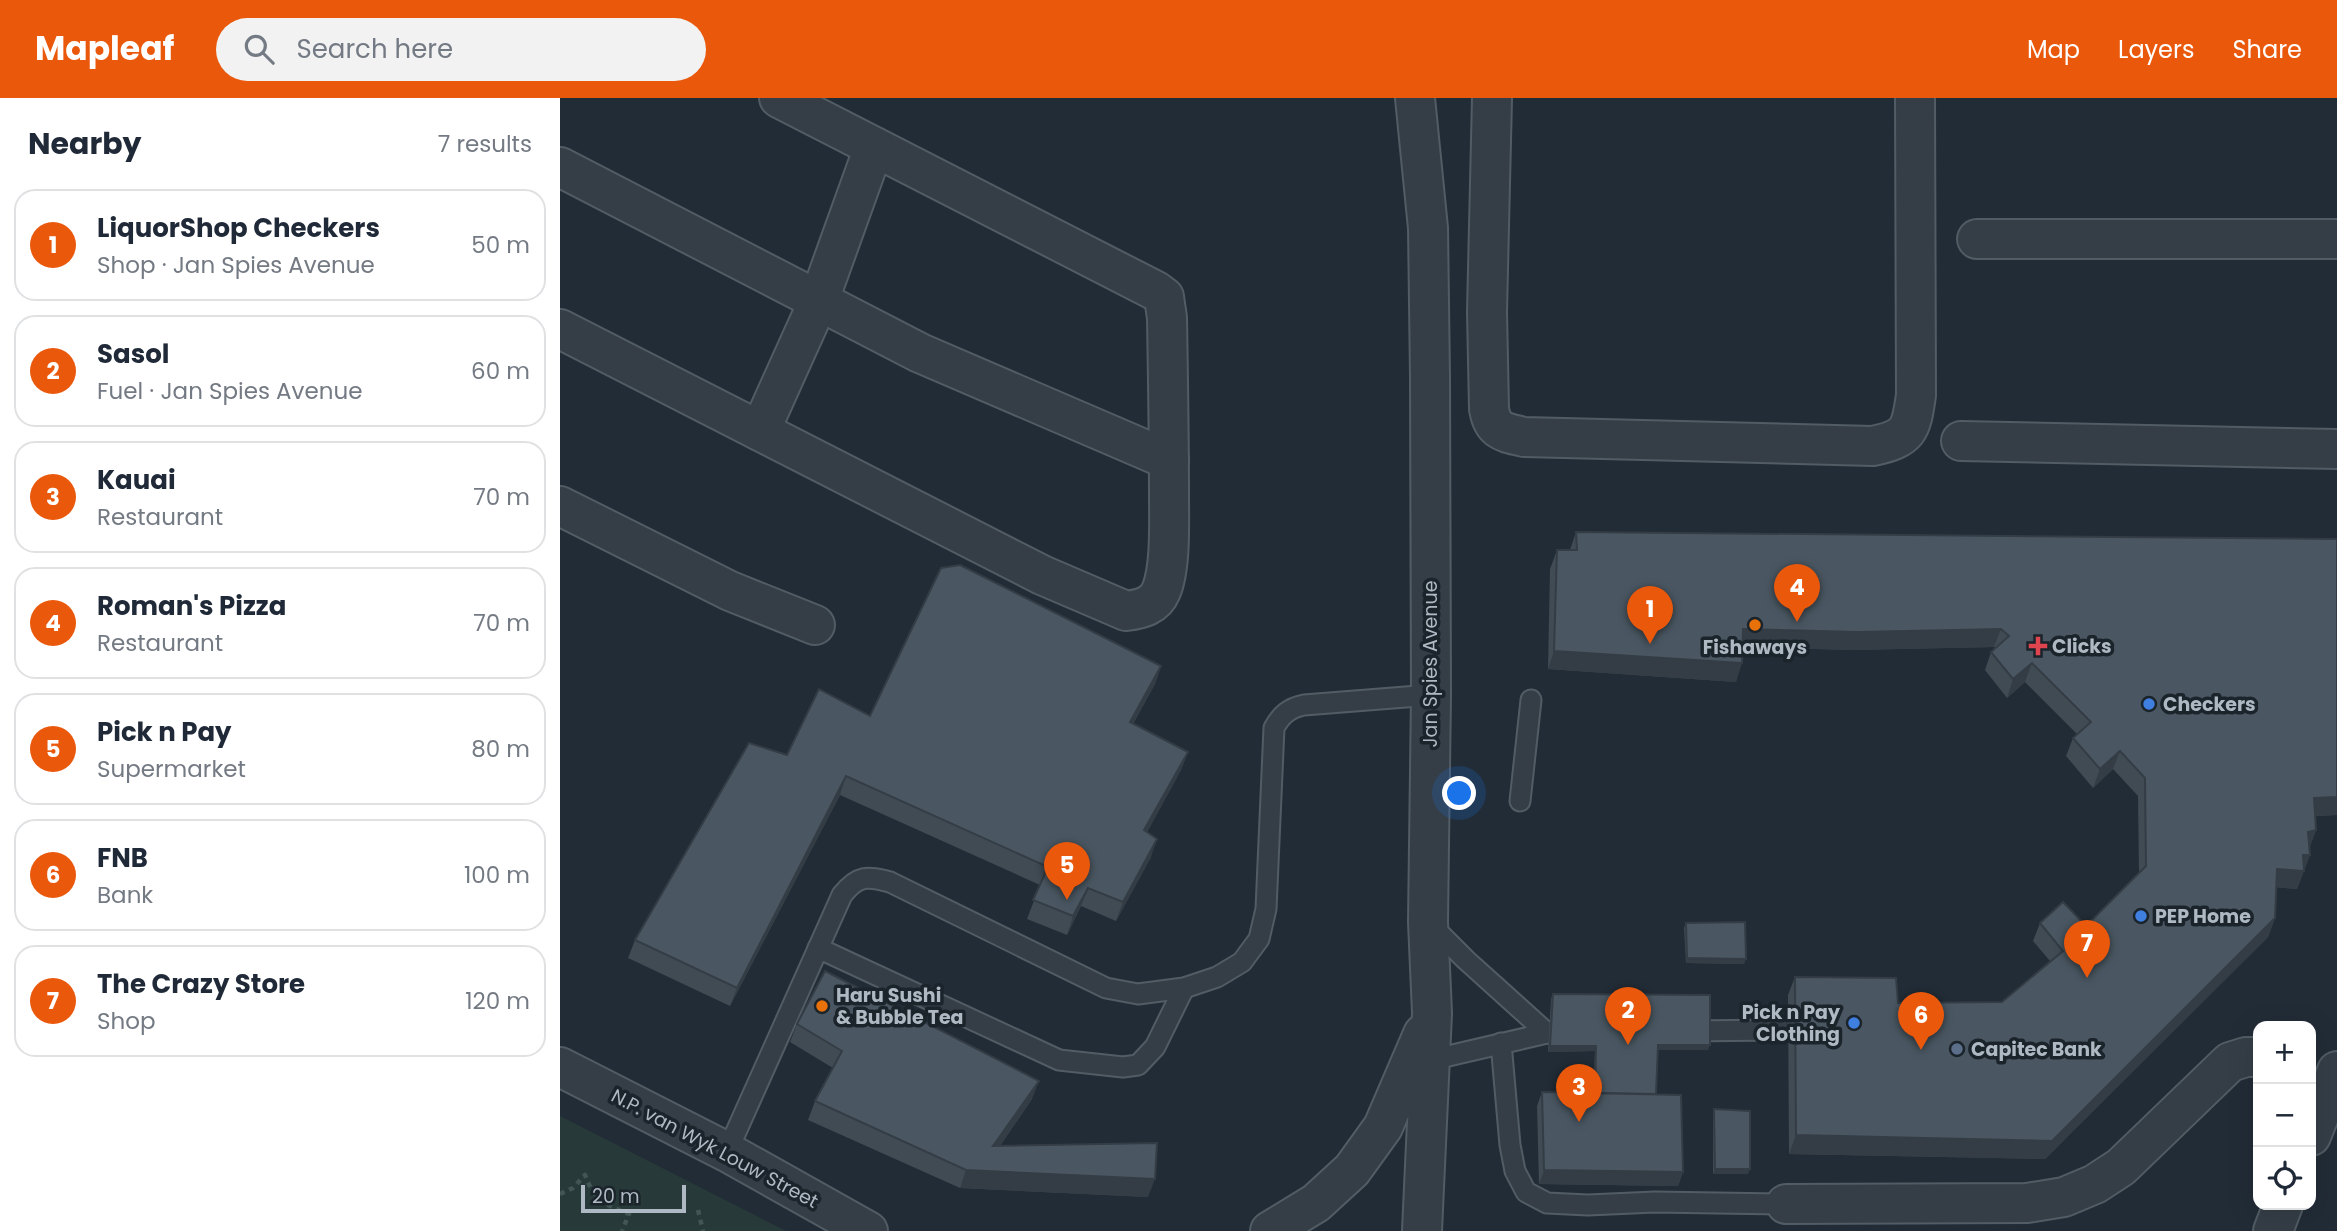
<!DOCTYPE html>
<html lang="en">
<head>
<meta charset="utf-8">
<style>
  :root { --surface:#fff; --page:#f2f2f3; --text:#1f2937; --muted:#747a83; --line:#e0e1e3; --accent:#ea580c }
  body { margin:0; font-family:Poppins,sans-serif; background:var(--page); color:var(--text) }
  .controls { position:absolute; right:21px; bottom:21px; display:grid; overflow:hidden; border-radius:14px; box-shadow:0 7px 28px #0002 }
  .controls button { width:63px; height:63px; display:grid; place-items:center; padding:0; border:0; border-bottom:2px solid var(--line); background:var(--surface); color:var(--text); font:35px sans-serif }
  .scale { position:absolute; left:21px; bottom:18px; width:105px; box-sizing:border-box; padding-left:7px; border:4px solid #afb9c3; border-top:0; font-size:19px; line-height:24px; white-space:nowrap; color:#afb9c3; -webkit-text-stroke:5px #1b232b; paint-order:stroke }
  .you { position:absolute; left:900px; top:696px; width:24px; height:24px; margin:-18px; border:5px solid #fff; border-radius:50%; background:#1a73e8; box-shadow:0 0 0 10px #1a73e833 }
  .badge { display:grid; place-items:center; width:46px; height:46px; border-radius:50%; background:var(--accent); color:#fff; font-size:23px; font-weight:700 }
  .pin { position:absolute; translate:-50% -58px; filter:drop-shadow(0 2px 4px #0008) }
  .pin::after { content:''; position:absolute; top:37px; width:24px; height:21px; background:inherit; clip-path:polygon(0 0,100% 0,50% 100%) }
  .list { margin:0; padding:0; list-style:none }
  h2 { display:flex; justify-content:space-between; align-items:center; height:91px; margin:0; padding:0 28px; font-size:30px }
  h2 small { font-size:23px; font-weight:400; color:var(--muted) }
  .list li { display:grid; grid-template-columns:46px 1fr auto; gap:21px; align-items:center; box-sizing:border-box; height:112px; margin:0 14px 14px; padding:0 14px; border:2px solid var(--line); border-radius:21px }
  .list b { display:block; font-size:26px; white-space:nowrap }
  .list p { margin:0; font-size:23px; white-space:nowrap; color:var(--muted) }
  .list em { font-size:23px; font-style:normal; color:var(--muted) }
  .icon { flex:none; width:38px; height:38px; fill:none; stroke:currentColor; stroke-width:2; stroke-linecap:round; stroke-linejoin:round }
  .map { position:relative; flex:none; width:1777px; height:1133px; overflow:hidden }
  header { display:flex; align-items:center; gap:42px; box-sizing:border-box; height:98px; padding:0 35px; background:var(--accent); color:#fff }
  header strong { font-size:33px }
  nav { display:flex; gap:38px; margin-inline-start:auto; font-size:24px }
  .search { width:490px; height:63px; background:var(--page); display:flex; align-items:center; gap:18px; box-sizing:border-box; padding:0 24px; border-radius:38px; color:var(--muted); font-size:26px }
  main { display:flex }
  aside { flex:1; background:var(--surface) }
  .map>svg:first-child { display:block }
  .green { fill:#273a39 }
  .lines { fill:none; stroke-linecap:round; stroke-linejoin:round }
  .service-casing { stroke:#525c64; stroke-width:23 }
  .minor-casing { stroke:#525c64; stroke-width:42 }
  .tertiary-casing { stroke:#525c64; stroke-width:42 }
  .path { stroke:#435656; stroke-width:4.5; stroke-dasharray:5 5; stroke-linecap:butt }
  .service { stroke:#353e47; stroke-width:19 }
  .minor { stroke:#353e47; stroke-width:38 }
  .tertiary { stroke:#353e47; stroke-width:38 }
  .wall { fill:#404b54 }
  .shaded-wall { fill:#343d45 }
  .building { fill:#4a5762; stroke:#343d45; stroke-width:2 }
  .food-dot { fill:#e8710a; stroke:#1b232b; stroke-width:2.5 }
  .health-dot { fill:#e0444e; stroke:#1b232b; stroke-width:2.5 }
  .shop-dot { fill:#3f7fe0; stroke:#1b232b; stroke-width:2.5 }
  .service-dot { fill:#5c6f8a; stroke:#1b232b; stroke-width:2.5 }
  .labels { text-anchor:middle; stroke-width:7; stroke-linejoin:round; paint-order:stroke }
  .poi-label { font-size:19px; font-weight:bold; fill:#afb9c3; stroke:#1b232b; text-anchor:start }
  .street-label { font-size:19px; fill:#afb9c3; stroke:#1b232b }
</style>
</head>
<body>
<header>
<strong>Mapleaf</strong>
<div class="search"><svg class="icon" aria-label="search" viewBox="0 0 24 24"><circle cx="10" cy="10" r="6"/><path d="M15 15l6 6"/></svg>Search here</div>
<nav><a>Map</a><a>Layers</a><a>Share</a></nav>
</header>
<main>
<aside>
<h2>Nearby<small>7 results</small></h2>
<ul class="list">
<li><span class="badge">1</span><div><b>LiquorShop Checkers</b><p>Shop · Jan Spies Avenue</p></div><em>50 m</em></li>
<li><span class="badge">2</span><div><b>Sasol</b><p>Fuel · Jan Spies Avenue</p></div><em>60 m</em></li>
<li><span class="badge">3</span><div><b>Kauai</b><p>Restaurant</p></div><em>70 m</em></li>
<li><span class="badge">4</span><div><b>Roman's Pizza</b><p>Restaurant</p></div><em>70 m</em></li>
<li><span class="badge">5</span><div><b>Pick n Pay</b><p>Supermarket</p></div><em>80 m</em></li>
<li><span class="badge">6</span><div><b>FNB</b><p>Bank</p></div><em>100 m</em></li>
<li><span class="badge">7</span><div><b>The Crazy Store</b><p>Shop</p></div><em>120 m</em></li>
</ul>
</aside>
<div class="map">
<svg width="1777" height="1133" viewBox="0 0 1777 1133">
  <rect width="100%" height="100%" fill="#222c36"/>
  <polygon class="green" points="0,1018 226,1133 0,1133"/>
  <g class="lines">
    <defs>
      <g id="service">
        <polyline points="960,703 971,602"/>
        <polyline points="870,826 906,862 987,935"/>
        <polyline points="258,850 499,962 563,969 578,967 595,949 624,890"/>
        <polyline points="1125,933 1222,932"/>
        <polyline points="941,945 950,1047 955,1073 966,1094 987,1105 1028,1107 1095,1104 1226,1106"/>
        <polyline points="871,962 987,935 1015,935"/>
        <path d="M167 1054 282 797C298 777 307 778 330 784L546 890 578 896 624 890 657 879 682 864 699 841 706 811 714 630C721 617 729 610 744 607L871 597"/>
      </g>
      <g id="minor">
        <path d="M932 0 927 214 929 311C933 334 944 334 964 339L1313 348C1349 340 1351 333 1356 297L1355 0"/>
        <polyline points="0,69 360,255 609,362"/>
        <polyline points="1417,141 1777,141"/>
        <path d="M0 231 482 477 566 513C581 511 595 508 601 493 611 470 609 422 609 397 609 338 608 279 607 220L604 199 596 193 219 0"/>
        <polyline points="200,333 259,202 314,49"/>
        <polyline points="1401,343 1777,351"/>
        <polyline points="0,408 170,493 255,527"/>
        <polyline points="1751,1038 1777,973"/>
        <polyline points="1226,1106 1467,1105 1504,1099 1535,1086 1561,1069 1670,964 1686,959 1698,959"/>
        <polyline points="1713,1133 1723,1107"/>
      </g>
      <g id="tertiary">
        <polyline points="855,0 868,130 870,279 871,597 868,824 872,915 862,1133"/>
        <polyline points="0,969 167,1054 308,1133"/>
        <polyline points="710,1133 756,1105 792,1072 823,1029 863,936"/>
      </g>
    </defs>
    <use href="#service" class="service-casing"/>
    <use href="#minor" class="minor-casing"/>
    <use href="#tertiary" class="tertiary-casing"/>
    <g class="path">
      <path d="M0 1096 13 1090 25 1077C35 1103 44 1106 69 1116L62 1133"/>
      <polyline points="138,1112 143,1133"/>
    </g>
    <use href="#service" class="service"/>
    <use href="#minor" class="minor"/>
    <use href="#tertiary" class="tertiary"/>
  </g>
  <g class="wall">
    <polygon points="1016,434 1777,441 1777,717 1755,718 1756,732 1749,751 1750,757 1737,791 1716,789 1715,820 1708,839 1485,1061 1229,1056 1228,897 1235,879 1338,905 1442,904 1490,863 1473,843 1480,825 1526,828 1579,775 1578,698 1553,671 1533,690 1506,658 1513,640 1517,636 1465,584 1447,600 1425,572 1431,554 1435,550 1434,549 1292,552 1182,549 1176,584 988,571 990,471 997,452 1010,452"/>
    <polygon points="601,568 595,586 573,626 628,654 621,672 587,734 591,759 556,823 521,808 507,837 467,821 480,787 280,697 170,908 68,860 75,842 310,618"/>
    <polygon points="1126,825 1184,866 1126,865 1124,830"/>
    <polygon points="993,896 1148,952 1098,952 1096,996 1123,1074 1118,1088 979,1086 977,1008 982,994 1033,995 1035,953 988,954 991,901"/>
    <polygon points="237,926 472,1001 440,1048 588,1099 400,1090 248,1022 255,1003 273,970 230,944"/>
    <polygon points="1154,1011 1188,1076 1153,1076 1153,1016"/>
  </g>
  <g class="shaded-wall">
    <polygon points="1183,531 1441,531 1434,549 1292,552 1176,549"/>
    <polygon points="994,553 1182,565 1176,584 988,571"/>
    <polygon points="1472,565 1465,584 1447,600 1453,581"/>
    <polygon points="601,568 595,586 563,643 570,624"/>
    <polygon points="1560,653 1553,671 1533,690 1540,671"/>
    <polygon points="628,654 621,672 578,751 584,732"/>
    <polygon points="286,678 280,697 170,908 177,890"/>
    <polygon points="1777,699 1777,717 1747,718 1754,700"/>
    <polygon points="1756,732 1749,751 1748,734"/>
    <polygon points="597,741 591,759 556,823 563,804"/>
    <polygon points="1743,757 1750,757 1737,791 1710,789 1717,771"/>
    <polygon points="528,790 521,808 507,837 513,818"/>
    <polygon points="1715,820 1708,839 1485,1061 1229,1056 1236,1037"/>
    <polygon points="1127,860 1186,861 1184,866 1126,865"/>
    <polygon points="1098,947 1150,947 1148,952 1096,952"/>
    <polygon points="990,948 1036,948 1035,953 988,954"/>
    <polygon points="479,983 472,1001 427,1067 433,1048"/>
    <polygon points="1155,1071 1190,1071 1188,1076 1153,1076"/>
    <polygon points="406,1072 595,1081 588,1099 400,1090"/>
    <polygon points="984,1072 1123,1074 1118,1088 979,1086"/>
  </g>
  <g class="building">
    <polygon points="1016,434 1777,441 1777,699 1754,700 1756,732 1748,734 1750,757 1743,757 1744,773 1717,771 1715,820 1492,1043 1236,1037 1235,879 1336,880 1338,905 1442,904 1503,853 1480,825 1503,804 1526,828 1586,768 1585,680 1560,653 1540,671 1513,640 1531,624 1472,565 1453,581 1431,554 1449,538 1441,531 1299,534 1183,531 1182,565 994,553 997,452 1017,452"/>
    <polygon points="400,467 601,568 570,624 628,654 584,732 597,741 563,804 528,790 513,818 473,802 488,769 286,678 177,890 75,842 189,645 227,657 259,591 310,618 381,470"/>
    <polygon points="1185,824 1186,861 1127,860 1126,825"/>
    <polygon points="265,873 479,983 433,1048 597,1045 595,1081 406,1072 255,1003 282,953 237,926"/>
    <polygon points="993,896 1150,897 1150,947 1098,947 1096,996 1035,995 1036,948 990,948"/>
    <polygon points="982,994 1121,997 1123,1074 984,1072"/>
    <polygon points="1154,1011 1190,1013 1190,1071 1155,1071"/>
  </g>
  <g class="food-dot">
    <circle cx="1195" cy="527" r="7"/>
    <circle cx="262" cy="908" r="7"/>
  </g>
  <path class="health-dot" d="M1474.5 537.5h7v7h7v7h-7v7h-7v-7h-7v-7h7z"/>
  <g class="shop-dot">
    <circle cx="1589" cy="606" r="7"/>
    <circle cx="1581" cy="818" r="7"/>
    <circle cx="1294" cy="925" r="7"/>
  </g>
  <circle class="service-dot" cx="1397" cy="951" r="7"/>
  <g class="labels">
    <g class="poi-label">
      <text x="1492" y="555">Clicks</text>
      <text x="1195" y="556" text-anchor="middle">Fishaways</text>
      <text x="1603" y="613">Checkers</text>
      <text x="1595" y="825">PEP Home</text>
      <text x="276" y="904">Haru Sushi<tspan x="276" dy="22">&amp; Bubble Tea</tspan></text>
      <text x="1280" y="921" text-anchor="end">Pick n Pay<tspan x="1280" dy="22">Clothing</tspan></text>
      <text x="1411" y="958">Capitec Bank</text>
    </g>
    <g class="street-label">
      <text transform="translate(870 566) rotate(-90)" y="7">Jan Spies Avenue</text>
      <text transform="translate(155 1050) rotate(28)" y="7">N.P. van Wyk Louw Street</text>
    </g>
  </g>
</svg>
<div class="controls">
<button>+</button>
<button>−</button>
<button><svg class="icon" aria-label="locate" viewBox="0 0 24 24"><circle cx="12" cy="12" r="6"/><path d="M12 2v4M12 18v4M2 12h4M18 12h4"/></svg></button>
</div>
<div class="scale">20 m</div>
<div class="you"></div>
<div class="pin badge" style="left:1090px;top:546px">1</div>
<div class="pin badge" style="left:1068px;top:947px">2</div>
<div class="pin badge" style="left:1019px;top:1024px">3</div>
<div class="pin badge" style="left:1237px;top:524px">4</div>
<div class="pin badge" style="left:507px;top:802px">5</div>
<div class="pin badge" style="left:1361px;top:952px">6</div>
<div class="pin badge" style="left:1527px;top:880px">7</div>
</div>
</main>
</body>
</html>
